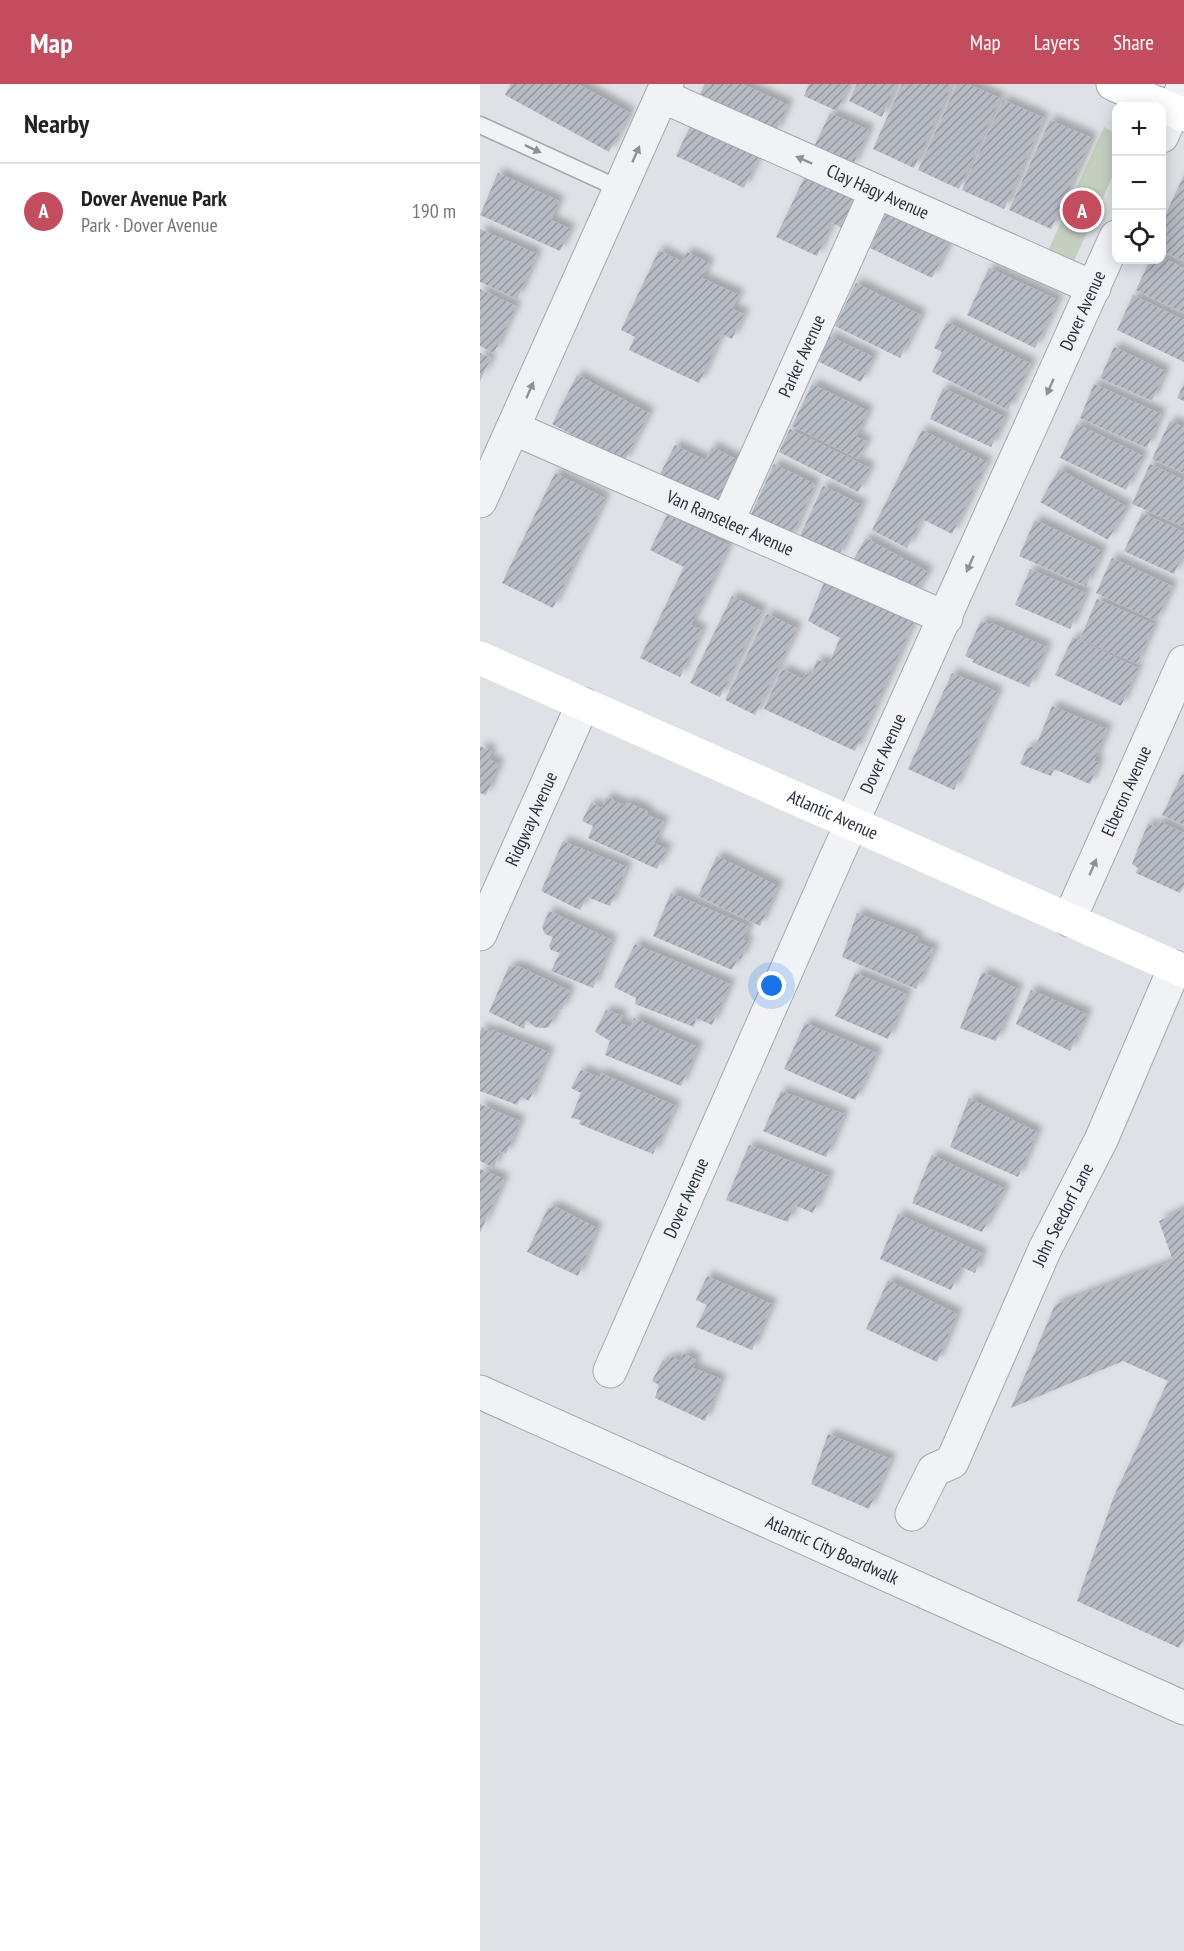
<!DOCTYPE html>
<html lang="en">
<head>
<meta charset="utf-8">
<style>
  :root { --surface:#fff; --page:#f6f6f6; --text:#222; --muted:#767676; --line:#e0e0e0; --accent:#c34c5e }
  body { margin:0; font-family:"PT Sans Narrow",sans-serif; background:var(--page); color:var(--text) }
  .controls { position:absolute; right:18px; top:18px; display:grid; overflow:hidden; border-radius:12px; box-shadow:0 3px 15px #0003 }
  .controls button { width:54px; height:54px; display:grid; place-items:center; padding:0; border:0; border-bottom:2px solid var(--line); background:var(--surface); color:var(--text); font:30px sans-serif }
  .you { position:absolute; left:292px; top:902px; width:21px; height:21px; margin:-15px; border:4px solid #fff; border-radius:50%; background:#1a73e8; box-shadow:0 0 0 9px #1a73e833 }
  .badge { display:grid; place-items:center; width:39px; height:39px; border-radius:50%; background:var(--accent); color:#fff; font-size:20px; font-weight:700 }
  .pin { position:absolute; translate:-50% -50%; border:3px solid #fff; box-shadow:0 2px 6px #0006 }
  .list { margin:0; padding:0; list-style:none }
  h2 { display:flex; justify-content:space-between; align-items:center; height:78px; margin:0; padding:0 24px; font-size:26px }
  h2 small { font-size:20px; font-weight:400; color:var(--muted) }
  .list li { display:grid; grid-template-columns:39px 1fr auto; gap:18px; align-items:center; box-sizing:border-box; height:96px; padding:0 24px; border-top:2px solid var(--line) }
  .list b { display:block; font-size:22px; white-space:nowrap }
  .list p { margin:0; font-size:20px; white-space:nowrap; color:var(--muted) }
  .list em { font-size:20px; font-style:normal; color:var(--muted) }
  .icon { flex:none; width:33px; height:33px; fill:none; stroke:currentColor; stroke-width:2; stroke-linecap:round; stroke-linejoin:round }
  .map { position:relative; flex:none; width:704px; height:1867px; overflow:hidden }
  header { display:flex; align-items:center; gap:36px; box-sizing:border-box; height:84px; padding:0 30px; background:var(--accent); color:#fff }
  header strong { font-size:28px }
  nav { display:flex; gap:33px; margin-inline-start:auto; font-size:21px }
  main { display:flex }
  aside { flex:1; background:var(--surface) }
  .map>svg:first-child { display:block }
  .green { fill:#c4cfc0 }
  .building { fill:url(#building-hatch); filter:url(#shadow) }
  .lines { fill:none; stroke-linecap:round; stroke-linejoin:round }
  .lane-casing { stroke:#a4a8b0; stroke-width:19 }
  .street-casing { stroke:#a4a8b0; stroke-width:35 }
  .primary-casing { stroke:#9ea6b1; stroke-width:35 }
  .lane { stroke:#f0f2f5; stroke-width:16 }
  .street { stroke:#f0f2f5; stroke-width:33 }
  .secondary { stroke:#fff; stroke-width:33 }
  .primary { stroke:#fff; stroke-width:33 }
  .oneway { fill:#8c9198 }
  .labels { text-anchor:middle; stroke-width:5; stroke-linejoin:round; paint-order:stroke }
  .street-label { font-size:18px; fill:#28303c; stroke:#edf0f4 }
</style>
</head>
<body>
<header>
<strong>Map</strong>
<nav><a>Map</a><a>Layers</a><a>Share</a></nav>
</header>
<main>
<aside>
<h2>Nearby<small></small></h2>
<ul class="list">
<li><span class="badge">A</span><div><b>Dover Avenue Park</b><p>Park · Dover Avenue</p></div><em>190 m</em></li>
</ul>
</aside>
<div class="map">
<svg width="704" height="1867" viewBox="0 0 704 1867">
  <defs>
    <pattern id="building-hatch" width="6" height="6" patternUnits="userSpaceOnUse" patternTransform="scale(1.5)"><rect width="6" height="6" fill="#b6bac3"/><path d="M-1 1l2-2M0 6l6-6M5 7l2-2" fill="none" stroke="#9498a0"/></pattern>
    <filter id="shadow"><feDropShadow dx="5.5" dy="-5.5" stdDeviation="3" flood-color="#0004"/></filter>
  </defs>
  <rect width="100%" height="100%" fill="#dee1e6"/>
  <polygon class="green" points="624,43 636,49 636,85 593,179 568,167"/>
  <g class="building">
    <polygon points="31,0 98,0 150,29 129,68 25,11"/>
    <polygon points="225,0 262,0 308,21 295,49 218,14"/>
    <polygon points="329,0 369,0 357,27 324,12"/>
    <polygon points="377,0 416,0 402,33 369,17"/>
    <polygon points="422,0 472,0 434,84 393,65"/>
    <polygon points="477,0 488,0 520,14 479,105 438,86"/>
    <polygon points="523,16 564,34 524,125 482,106"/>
    <polygon points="350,29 389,46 372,83 333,65"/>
    <polygon points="570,36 612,54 571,145 529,126"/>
    <polygon points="212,38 280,70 264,104 196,72"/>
    <polygon points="18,89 79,117 71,136 90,145 80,167 0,131"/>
    <polygon points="326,90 380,116 366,146 352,139 337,172 296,153"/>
    <polygon points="704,91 704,177 682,167 682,138"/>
    <polygon points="407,127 470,158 452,194 390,164"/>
    <polygon points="0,145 57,170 37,215 0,198"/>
    <polygon points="179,166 202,178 207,168 229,179 222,194 259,211 252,225 264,230 252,255 242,250 219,299 149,266 155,253 141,246"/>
    <polygon points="682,173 704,184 704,229 656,206 670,176 682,176"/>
    <polygon points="509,184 578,216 555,264 487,231"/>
    <polygon points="376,199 441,231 420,274 355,242"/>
    <polygon points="0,205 36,222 14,269 0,262"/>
    <polygon points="653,211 704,236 704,278 637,246"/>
    <polygon points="467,238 551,280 528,326 452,288 462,268 454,264"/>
    <polygon points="349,252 393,273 381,298 337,277"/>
    <polygon points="634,263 685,287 672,317 620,294"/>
    <polygon points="0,269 11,274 0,297"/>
    <polygon points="97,291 169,329 144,378 72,340"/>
    <polygon points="332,300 388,327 376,353 387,357 378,375 312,342"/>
    <polygon points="614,300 681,330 667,364 600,334"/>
    <polygon points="704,300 704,317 697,314"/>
    <polygon points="463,304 525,333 511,363 450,335"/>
    <polygon points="690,337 704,343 704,389 672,375"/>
    <polygon points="597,340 663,372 646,406 580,374"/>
    <polygon points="310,345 390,384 378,408 299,368"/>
    <polygon points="442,346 507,378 472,450 442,435 427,464 392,446"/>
    <polygon points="195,361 225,376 232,363 268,381 246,426 179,392"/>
    <polygon points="294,380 335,400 310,456 268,437"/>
    <polygon points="670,380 704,396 704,443 652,420"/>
    <polygon points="579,385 647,423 628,456 560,418"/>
    <polygon points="75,389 125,414 73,524 22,499"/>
    <polygon points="343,402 382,421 358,473 319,454"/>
    <polygon points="662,429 704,448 704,468 694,490 644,467"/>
    <polygon points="187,431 249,461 211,541 222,546 200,593 160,574 204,483 170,466"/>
    <polygon points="555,436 622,467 606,502 539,472"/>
    <polygon points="386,454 448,488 433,514 371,480"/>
    <polygon points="632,474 692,502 676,537 616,509"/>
    <polygon points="550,485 606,509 590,545 535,521"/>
    <polygon points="346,494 435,535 375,667 284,625 302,585 323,595 326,589 331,592 337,576 349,580 360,554 328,537"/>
    <polygon points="252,512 282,527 240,613 210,599"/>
    <polygon points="617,515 674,540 657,580 600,555"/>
    <polygon points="287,530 317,544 275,631 245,616"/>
    <polygon points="501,537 510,541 511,539 567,563 549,603 492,578 494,576 485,572"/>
    <polygon points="593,553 658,584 641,622 575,591"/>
    <polygon points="472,589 518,608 474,706 428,685"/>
    <polygon points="572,622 627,645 614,677 619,678 610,700 574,685 571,692 540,680 547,664 556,662"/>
    <polygon points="0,662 12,668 7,674 19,680 6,711 0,709"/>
    <polygon points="702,690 704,691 704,741 682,731"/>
    <polygon points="126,713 146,722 147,718 167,727 168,731 184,738 174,759 187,765 177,785 108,754 113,742 102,737 111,719 122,724"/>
    <polygon points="679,737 704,749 704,801 700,809 656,789 658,784 652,780 668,739 676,744"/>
    <polygon points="83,757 147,783 130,822 107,813 100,826 61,807"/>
    <polygon points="237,772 298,802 280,842 218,812"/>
    <polygon points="191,809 269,842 263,856 268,858 261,875 258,874 252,886 173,852"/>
    <polygon points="69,827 132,856 113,904 71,887 80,869 71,866 69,862 73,853 65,850 62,843"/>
    <polygon points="377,829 438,853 436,858 454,865 436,905 362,873"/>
    <polygon points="155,860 250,900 232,941 216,934 214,943 155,920 156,914 134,903"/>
    <polygon points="29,882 40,883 90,907 82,925 76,927 69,943 64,944 55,943 46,936 44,945 9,928"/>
    <polygon points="502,888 538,905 516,957 480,944"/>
    <polygon points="375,889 427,910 408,955 355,932"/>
    <polygon points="551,906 607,930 590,967 536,940"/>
    <polygon points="126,926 143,932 139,939 151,943 154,934 218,963 201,1002 125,971 130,957 115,948"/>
    <polygon points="325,939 397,969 375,1016 304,985"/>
    <polygon points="2,943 11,949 12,946 69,968 49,1017 41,1013 37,1021 0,1007 0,948"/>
    <polygon points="101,986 120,993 121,989 196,1022 173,1070 99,1040 101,1036 91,1034 101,1009 91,1004"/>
    <polygon points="301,1007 364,1030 346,1073 283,1047"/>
    <polygon points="489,1014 557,1048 538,1093 470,1063"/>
    <polygon points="0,1020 40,1037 26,1070 20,1067 14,1084 0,1077"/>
    <polygon points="269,1061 349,1092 333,1129 314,1121 308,1138 246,1116"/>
    <polygon points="452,1071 525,1105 502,1148 432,1119"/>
    <polygon points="0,1085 24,1095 0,1149"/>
    <polygon points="76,1123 117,1144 98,1192 47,1168 68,1124"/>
    <polygon points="704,1125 704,1554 699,1564 597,1517 634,1412 688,1297 643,1277 531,1324 575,1221 693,1177 679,1137"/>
    <polygon points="418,1130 502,1169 495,1189 481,1183 471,1206 400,1175"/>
    <polygon points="227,1192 292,1220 272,1266 216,1243 227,1221 216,1216"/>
    <polygon points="408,1196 477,1230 457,1278 386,1245"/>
    <polygon points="203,1269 216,1276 213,1284 241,1295 225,1337 175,1314 179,1301 172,1297 183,1276 189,1278 191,1272 200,1277"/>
    <polygon points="348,1350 411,1375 389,1425 331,1400"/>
  </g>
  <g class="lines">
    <defs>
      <polyline id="lane" points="0,41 140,105"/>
      <g id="street">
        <path id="s1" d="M182 12 614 204"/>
        <polyline points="682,52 704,1"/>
        <path id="s2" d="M33 344 466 534"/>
        <polyline points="0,417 187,0"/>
        <path id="s3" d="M247 438 396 108"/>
        <path id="s4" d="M589 836 704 578"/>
        <path id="s5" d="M0 850 103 620"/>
        <path id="s6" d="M130 1287 351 785 636 153"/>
        <path id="s7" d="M0 1308 704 1624"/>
        <path id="s8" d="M432 1430 454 1386 472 1378 565 1165 621 1056 695 883"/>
      </g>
      <polyline id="primary" points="633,0 704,31"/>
    </defs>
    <use href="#lane" class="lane-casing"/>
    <use href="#street" class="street-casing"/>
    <use href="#primary" class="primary-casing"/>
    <use href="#lane" class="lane"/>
    <use href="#street" class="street"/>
    <path class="secondary" id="s9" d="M0 574 704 887"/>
    <use href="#primary" class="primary"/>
  </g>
  <defs><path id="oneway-solid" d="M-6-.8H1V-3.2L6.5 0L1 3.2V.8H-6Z" transform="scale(1.5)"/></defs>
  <g class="oneway">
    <use href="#oneway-solid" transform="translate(53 65) rotate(25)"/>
    <use href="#oneway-solid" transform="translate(156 70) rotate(-66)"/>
    <use href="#oneway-solid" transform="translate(324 76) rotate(-156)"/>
    <use href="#oneway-solid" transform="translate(570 303) rotate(114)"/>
    <use href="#oneway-solid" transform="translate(50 306) rotate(-66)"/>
    <use href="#oneway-solid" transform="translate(490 480) rotate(114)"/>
    <use href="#oneway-solid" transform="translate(613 783) rotate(-67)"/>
  </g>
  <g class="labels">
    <g class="street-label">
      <text dy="6" stroke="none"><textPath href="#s1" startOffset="236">Clay Hagy Avenue</textPath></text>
      <text dy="6" stroke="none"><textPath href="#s6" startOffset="1161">Dover Avenue</textPath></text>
      <text dy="6" stroke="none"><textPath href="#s3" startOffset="182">Parker Avenue</textPath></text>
      <text dy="6" stroke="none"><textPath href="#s2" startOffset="237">Van Ranseleer Avenue</textPath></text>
      <text dy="6" stroke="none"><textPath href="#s6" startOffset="675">Dover Avenue</textPath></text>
      <text dy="6" stroke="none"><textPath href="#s4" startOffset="141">Elberon Avenue</textPath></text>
      <text dy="6" stroke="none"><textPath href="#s9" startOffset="386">Atlantic Avenue</textPath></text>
      <text dy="6" stroke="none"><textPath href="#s5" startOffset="126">Ridgway Avenue</textPath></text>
      <text dy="6" stroke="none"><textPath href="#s6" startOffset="189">Dover Avenue</textPath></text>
      <text dy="6" stroke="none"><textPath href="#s8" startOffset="340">John Seedorf Lane</textPath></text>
      <text dy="6" stroke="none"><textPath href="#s7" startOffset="386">Atlantic City Boardwalk</textPath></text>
    </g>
  </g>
</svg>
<div class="controls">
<button>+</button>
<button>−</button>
<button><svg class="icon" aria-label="locate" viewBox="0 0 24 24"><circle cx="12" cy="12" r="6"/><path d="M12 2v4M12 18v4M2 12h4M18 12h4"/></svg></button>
</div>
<div class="you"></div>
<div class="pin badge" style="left:602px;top:126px">A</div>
</div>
</main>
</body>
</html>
